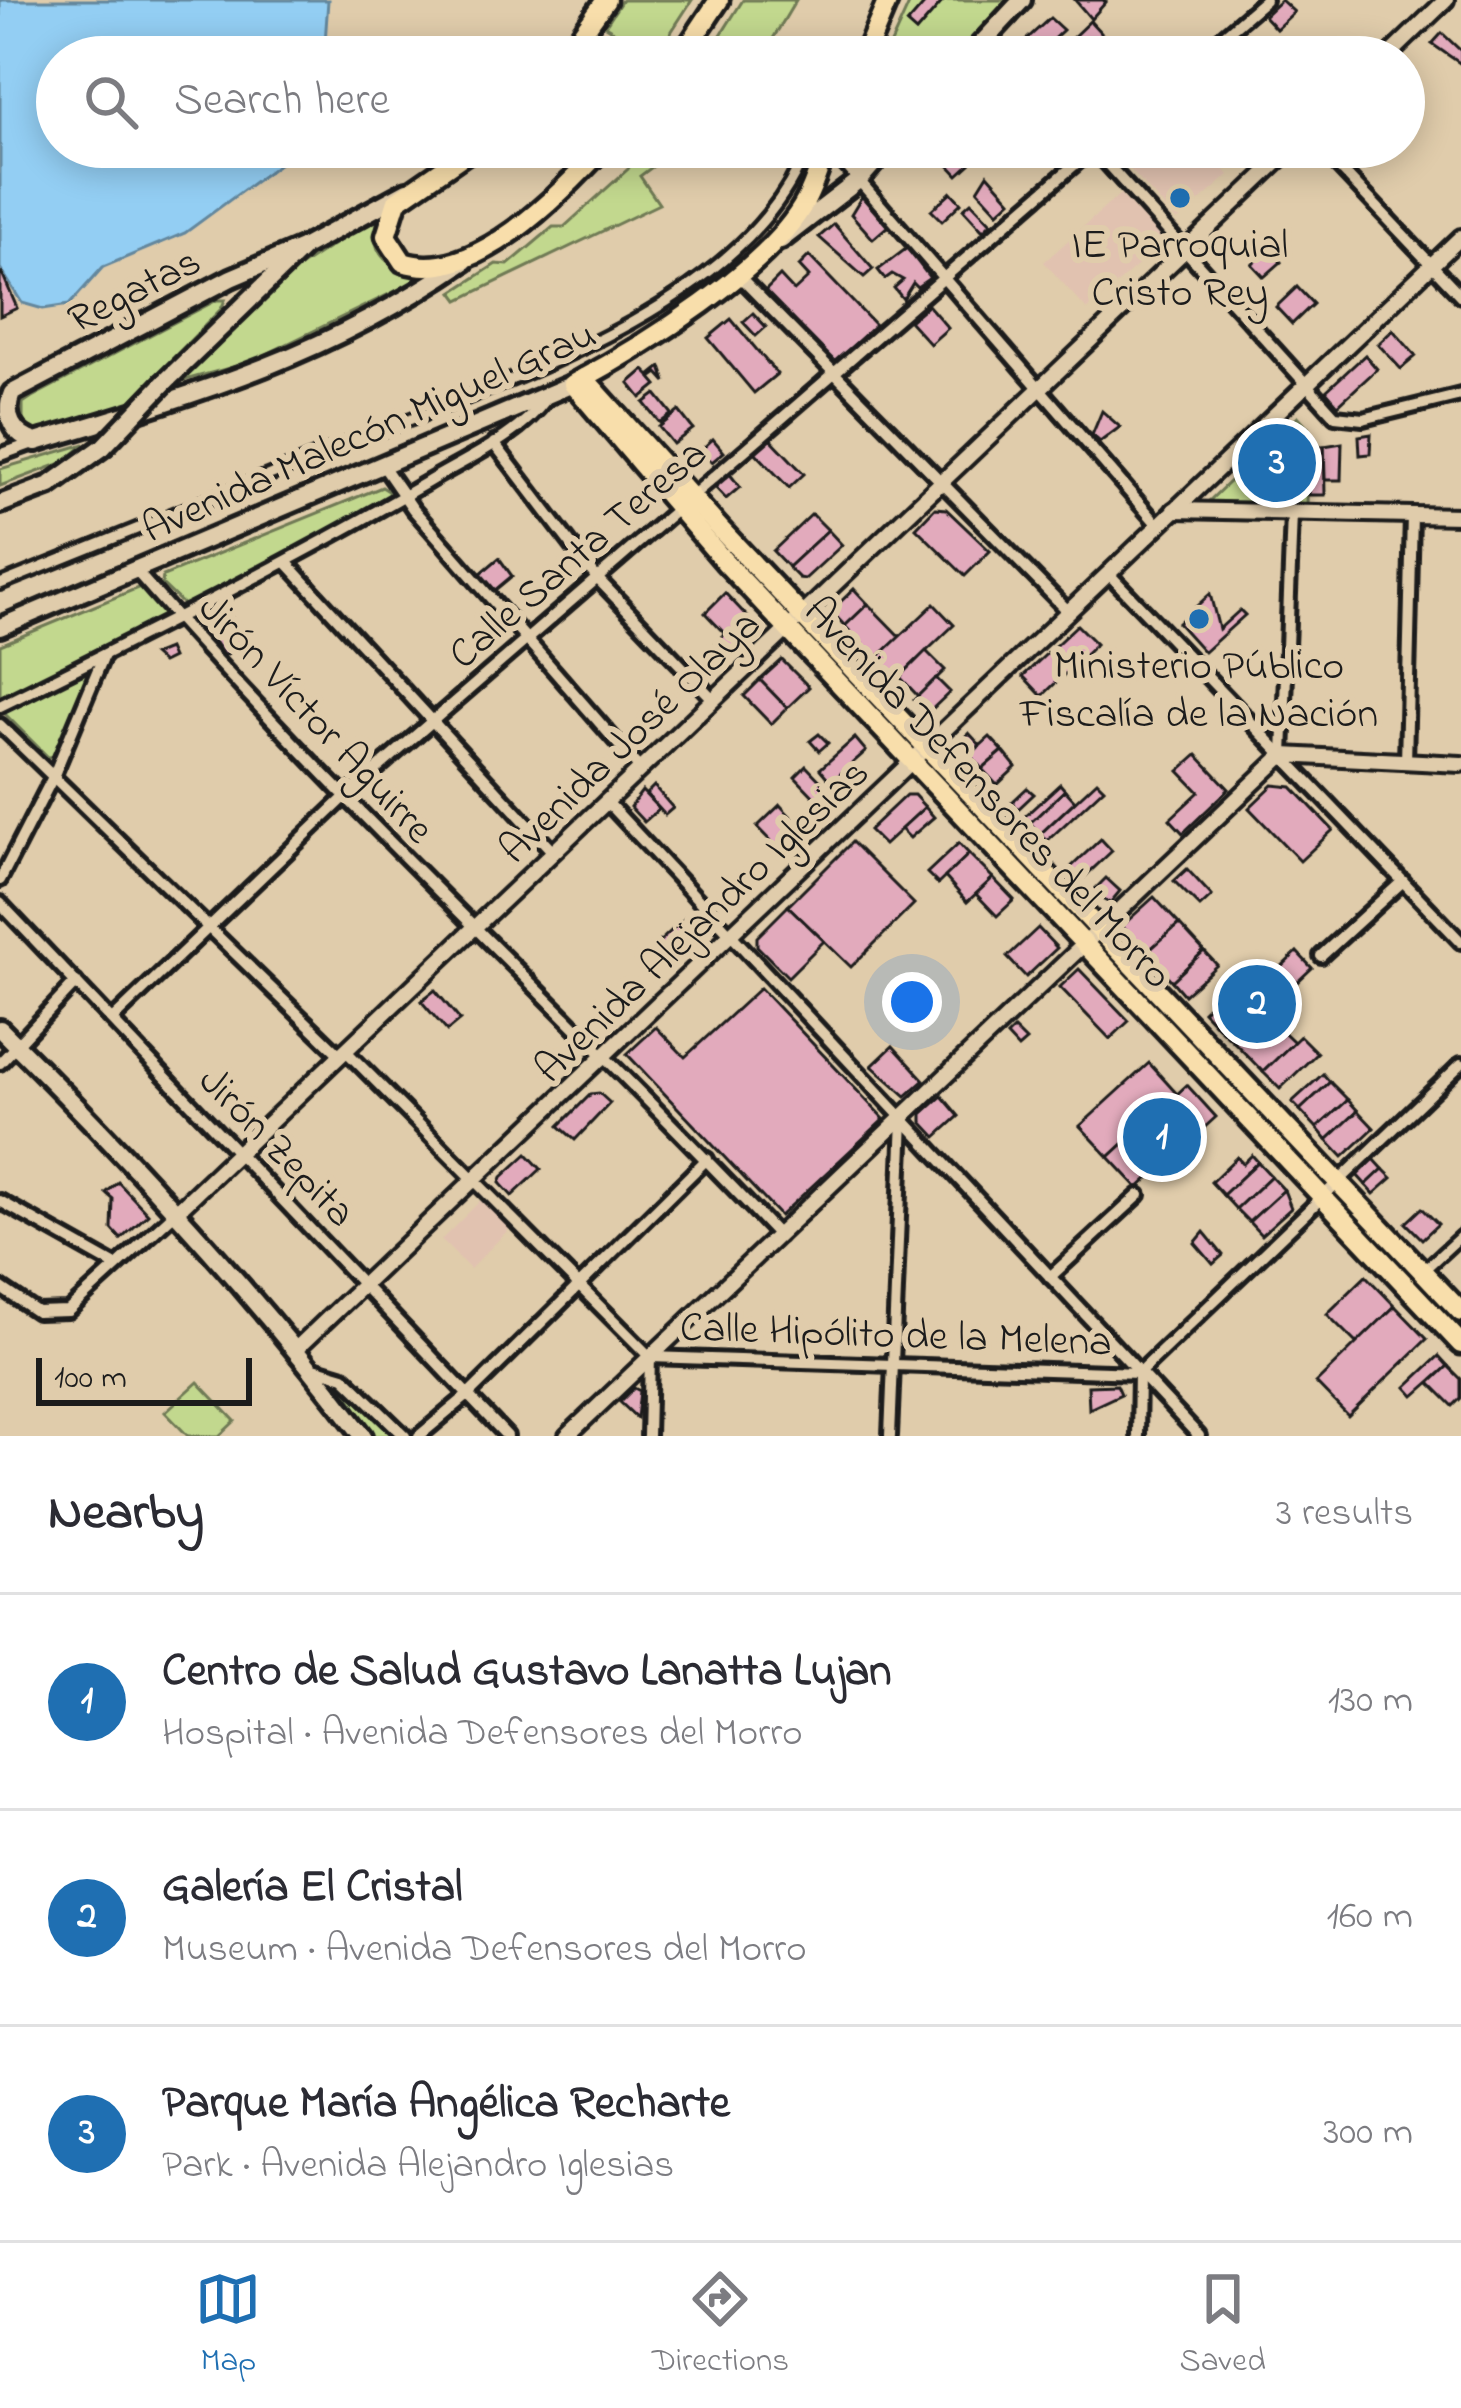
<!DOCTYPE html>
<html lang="en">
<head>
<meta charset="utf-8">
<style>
  :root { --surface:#fff; --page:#f7f7f7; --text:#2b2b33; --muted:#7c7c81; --line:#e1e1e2; --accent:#1f6fb2 }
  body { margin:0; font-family:"Indie Flower",sans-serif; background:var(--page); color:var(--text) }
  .scale { position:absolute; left:36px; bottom:30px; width:216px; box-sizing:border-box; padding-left:12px; border:6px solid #1c1c1c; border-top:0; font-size:33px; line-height:42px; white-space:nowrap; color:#1c1c1c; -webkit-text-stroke:9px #e0ccab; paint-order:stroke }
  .you { position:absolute; left:912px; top:1002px; width:42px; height:42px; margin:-30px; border:9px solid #fff; border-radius:50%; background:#1a73e8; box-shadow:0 0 0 18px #1a73e833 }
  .badge { display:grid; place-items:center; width:78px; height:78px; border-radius:50%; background:var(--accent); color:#fff; font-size:39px; font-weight:700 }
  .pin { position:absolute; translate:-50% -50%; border:6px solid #fff; box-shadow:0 3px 12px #0006 }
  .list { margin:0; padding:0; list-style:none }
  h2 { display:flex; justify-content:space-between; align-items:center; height:156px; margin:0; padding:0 48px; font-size:51px }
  h2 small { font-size:39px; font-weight:400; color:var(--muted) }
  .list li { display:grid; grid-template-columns:78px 1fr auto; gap:36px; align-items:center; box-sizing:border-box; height:216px; padding:0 48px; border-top:3px solid var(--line) }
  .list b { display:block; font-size:45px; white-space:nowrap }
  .list p { margin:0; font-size:39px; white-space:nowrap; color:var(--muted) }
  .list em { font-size:39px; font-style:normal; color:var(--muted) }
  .icon { flex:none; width:66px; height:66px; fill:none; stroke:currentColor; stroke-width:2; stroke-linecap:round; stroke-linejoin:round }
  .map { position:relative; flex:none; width:1461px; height:1436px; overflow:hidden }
  .search { position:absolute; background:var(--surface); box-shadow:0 6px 30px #0003; left:36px; right:36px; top:36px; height:132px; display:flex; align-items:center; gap:30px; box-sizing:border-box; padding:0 42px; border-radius:66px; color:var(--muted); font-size:45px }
  .sheet { height:804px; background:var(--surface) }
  nav { display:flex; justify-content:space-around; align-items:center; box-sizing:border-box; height:168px; border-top:3px solid var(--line); background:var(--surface); font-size:33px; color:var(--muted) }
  nav a { display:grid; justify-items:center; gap:6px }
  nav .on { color:var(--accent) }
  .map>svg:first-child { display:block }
  .built { fill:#e1c2b0 }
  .green { fill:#c2d88e; stroke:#6f7a55; stroke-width:3 }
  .water { fill:#93cef3; stroke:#63879d; stroke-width:3 }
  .building { fill:#e2aabc; stroke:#1c1c1c; stroke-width:3 }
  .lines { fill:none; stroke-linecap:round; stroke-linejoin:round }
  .pedestrian-casing { stroke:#1c1c1c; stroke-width:18 }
  .minor-casing { stroke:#1c1c1c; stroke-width:20 }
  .tertiary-casing { stroke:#1c1c1c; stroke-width:22 }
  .secondary-casing { stroke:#1c1c1c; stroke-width:26 }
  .primary-casing { stroke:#1c1c1c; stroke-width:27 }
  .trunk-casing { stroke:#1c1c1c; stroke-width:27 }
  .pedestrian { stroke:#e0ccab; stroke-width:9 }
  .minor { stroke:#e0ccab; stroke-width:10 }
  .tertiary { stroke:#e0ccab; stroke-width:14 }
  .secondary { stroke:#e0ccab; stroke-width:16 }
  .primary { stroke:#f8deab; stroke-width:18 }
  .trunk { stroke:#f8deab; stroke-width:18 }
  .secondary-bridge-casing { stroke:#1c1c1c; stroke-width:26; stroke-linecap:butt }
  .secondary-bridge { stroke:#e0ccab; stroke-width:16 }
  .poi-dot { fill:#1f6fb2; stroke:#e0ccab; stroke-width:4.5 }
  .labels { text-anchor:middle; stroke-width:12; stroke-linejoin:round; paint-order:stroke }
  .poi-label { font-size:42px; fill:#1c1c1c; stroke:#e0ccab }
  .street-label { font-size:42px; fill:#1c1c1c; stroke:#e0ccab }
</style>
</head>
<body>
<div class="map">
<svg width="1461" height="1436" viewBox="0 0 1461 1436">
  <rect width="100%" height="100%" fill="#e0ccab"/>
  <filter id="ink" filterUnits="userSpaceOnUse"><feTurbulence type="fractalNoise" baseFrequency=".00833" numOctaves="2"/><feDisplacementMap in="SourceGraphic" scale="24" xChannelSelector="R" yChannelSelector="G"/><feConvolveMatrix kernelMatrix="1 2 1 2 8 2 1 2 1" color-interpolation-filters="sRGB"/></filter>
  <g filter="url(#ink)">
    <g class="built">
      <polygon points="1110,147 1204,147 1229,175 1177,221"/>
      <polygon points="1120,194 1160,237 1159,247 1087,310 1044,262"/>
      <polygon points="483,1198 512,1226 470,1269 441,1240"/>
    </g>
    <g class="green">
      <polygon points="622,0 692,0 655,57 605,26"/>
      <polygon points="743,0 796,0 762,57 707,57"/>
      <polygon points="911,0 1010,0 956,57 885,57"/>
      <polygon points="640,147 679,147 640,176 659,204 459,300 453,292 496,264 508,265 553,227 564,227 628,169"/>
      <path d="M380 214C364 255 392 273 430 274L248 363 174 383 230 334 277 282Z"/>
      <polygon points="217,300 225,300 221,309 122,410 34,434 23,421 23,403 32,397"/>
      <polygon points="1298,416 1308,427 1307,509 1206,504"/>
      <polygon points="85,444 62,463 0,486 0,469"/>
      <polygon points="382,487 390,492 385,503 187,608 162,584 163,576"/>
      <polygon points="140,587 168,618 0,700 0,645"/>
      <polygon points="86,671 91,674 57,756 48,757 4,713"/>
      <polygon points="198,1382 235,1421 219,1436 188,1436 165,1412"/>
      <polygon points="345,1390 399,1436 372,1436"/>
    </g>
    <polygon class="water" points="0,0 328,0 324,57 57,57 57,147 302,147 185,233 103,267 69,305 43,309 22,303 0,268"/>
    <g class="building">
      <polygon points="928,0 944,0 916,32 907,24"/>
      <polygon points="1075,0 1103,0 1106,2 1091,19"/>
      <polygon points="1281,0 1294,12 1276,29 1264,16"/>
      <polygon points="1050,18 1063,30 1034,57 1026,57 1017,48"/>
      <polygon points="1090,21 1123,57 1089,57 1071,39"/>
      <polygon points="1442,33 1461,51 1461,64 1432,44"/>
      <polygon points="932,147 953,147 970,164 958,175"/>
      <polygon points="1049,147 1064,147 1069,153 1060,160"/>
      <polygon points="1238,147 1254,147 1259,153 1251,161"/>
      <polygon points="988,174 1011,200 998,212 978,190"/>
      <polygon points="951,192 961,203 942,221 931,210"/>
      <polygon points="862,196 888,226 873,239 851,214"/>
      <polygon points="971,202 991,223 983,231 963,209"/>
      <polygon points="834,224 873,269 864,277 819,237"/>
      <polygon points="907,248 930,278 917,287 913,283 903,299 894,288 903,280 892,274 885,279 878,270"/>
      <polygon points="1269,248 1281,262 1264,277 1252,264"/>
      <polygon points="809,256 875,325 833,365 764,292 780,276 794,291 809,277 799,266"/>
      <polygon points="2,273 17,308 0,316 0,274"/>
      <polygon points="1297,287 1313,304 1292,324 1276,307"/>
      <polygon points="928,305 948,328 930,344 909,321"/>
      <polygon points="753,313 766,327 756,336 743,322"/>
      <polygon points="731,319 777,374 754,393 708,338"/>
      <polygon points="1393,330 1416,356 1401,369 1378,344"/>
      <polygon points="1365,355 1377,369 1338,405 1326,391"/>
      <polygon points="661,367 666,382 658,373 651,378 657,385 641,398 629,383 644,370 650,376"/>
      <polygon points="656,394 672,414 660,423 644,403"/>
      <polygon points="679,411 693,429 673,444 659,427"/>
      <polygon points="1102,411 1120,427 1100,442 1092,435"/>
      <polygon points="1371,434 1370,454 1360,455 1359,436"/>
      <polygon points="770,438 804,474 789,488 755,452"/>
      <polygon points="713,439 724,452 712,462 701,450"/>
      <polygon points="1342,443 1341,480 1325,480 1324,446"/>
      <polygon points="1309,446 1324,446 1325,495 1309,495"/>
      <polygon points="729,473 740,487 726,499 714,486"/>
      <polygon points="935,508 946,509 990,551 965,576 916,528"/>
      <polygon points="812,514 828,530 788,567 773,551"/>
      <polygon points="828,530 842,545 805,579 799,578 788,567"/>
      <polygon points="499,558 512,576 494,591 480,574"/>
      <polygon points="854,589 868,604 845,626 831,611"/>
      <polygon points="725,593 759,629 704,684 689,669 725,634 705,613"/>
      <polygon points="1210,594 1219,629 1240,610 1245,615 1204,652 1178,623"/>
      <polygon points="868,604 900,637 876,659 845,626"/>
      <polygon points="934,604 954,625 896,680 876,659"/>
      <polygon points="226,609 247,641 224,656 202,624"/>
      <polygon points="1077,625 1096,644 1042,696 1023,676"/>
      <polygon points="168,649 172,658 162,663 153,655"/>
      <polygon points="926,651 945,670 918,696 900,677"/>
      <polygon points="782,660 809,687 787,708 760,680"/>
      <polygon points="936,678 950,692 928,713 914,700"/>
      <polygon points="760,680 787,708 771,724 744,696"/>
      <polygon points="969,733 980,745 970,755 960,742"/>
      <polygon points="819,734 828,743 819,751 810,741"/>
      <polygon points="990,737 1003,751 982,769 970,755"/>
      <polygon points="855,738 866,751 831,782 820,769"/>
      <polygon points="1003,751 1016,767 997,785 982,769"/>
      <polygon points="1197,755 1229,789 1183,833 1170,819 1199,792 1179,771"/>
      <polygon points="806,766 830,791 819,802 795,777"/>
      <polygon points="1097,781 1104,788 1047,841 1040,834"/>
      <polygon points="1060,784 1065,790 1030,823 1024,817"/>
      <polygon points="1273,785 1292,787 1333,830 1300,861 1249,808"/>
      <polygon points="654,786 673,808 665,815 646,794"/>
      <polygon points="1027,788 1034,794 1018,809 1012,802"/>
      <polygon points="1065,790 1075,801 1040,834 1030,823"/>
      <polygon points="642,791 659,809 644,822 630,807"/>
      <polygon points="906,795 914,795 925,807 884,845 869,830"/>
      <polygon points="780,805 805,832 782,853 757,827"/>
      <polygon points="925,807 934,817 910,838 901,829"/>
      <polygon points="1101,839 1112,851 1081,880 1070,868"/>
      <polygon points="852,842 914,904 851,967 788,906"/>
      <polygon points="959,843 969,854 938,884 927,873"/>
      <polygon points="969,854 993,878 967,902 945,877"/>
      <polygon points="1187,869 1212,896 1200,907 1174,881"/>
      <polygon points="993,878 1014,900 997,916 976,894"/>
      <polygon points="1106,878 1120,891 1110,903 1091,893"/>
      <polygon points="1154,897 1179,924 1146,953 1122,926"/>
      <polygon points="788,906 824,941 788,977 757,946 757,937"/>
      <polygon points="685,918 699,933 672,958 658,943"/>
      <polygon points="1179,924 1204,951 1172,981 1146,953"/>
      <polygon points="1038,928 1057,948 1026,977 1007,957"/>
      <polygon points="1204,951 1217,965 1184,995 1172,981"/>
      <polygon points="1297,952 1312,968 1234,1042 1218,1027"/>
      <polygon points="1079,969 1129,1021 1110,1039 1060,987"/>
      <polygon points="1235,980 1250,996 1218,1027 1203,1011"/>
      <polygon points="760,988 884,1119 780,1216 627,1054 656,1027 685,1057"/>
      <polygon points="435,990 460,1020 447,1031 421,1001"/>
      <polygon points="1264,1013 1294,1042 1263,1072 1234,1042"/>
      <polygon points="1014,1029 1026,1041 1018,1048 1007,1036"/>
      <polygon points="1300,1036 1317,1053 1280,1089 1263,1072"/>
      <polygon points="893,1046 924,1080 906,1096 872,1066"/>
      <polygon points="1149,1063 1177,1094 1109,1157 1080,1126"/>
      <polygon points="1323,1074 1330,1082 1300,1110 1292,1102"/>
      <polygon points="1330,1082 1348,1100 1317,1128 1300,1110"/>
      <polygon points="1187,1085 1216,1117 1138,1188 1109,1157"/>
      <polygon points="599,1093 610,1103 575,1140 559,1126 591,1094"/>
      <polygon points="942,1096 959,1116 936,1137 922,1122 922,1114"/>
      <polygon points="1348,1100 1358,1111 1327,1140 1317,1128"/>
      <polygon points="1358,1111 1374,1128 1343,1157 1327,1140"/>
      <polygon points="527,1154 541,1169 512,1196 500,1183 502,1177"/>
      <polygon points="1252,1155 1258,1162 1223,1195 1211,1182 1237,1157 1243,1164"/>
      <polygon points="1374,1159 1383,1169 1366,1185 1357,1175"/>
      <polygon points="1258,1162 1271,1176 1236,1209 1223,1195"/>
      <polygon points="1383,1169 1392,1178 1374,1194 1366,1185"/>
      <polygon points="1271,1176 1284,1190 1249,1222 1236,1209"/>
      <polygon points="118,1182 148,1214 121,1239 112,1229 113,1199 106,1193"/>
      <polygon points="1284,1190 1291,1208 1261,1235 1249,1222"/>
      <polygon points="1422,1208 1438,1224 1422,1239 1406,1223"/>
      <polygon points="1204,1232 1223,1255 1213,1264 1195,1243"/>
      <polygon points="1366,1276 1395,1306 1357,1344 1327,1314"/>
      <polygon points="1395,1306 1427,1339 1348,1416 1316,1383"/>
      <polygon points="1439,1356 1448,1366 1414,1396 1406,1387"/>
      <polygon points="1448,1366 1461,1379 1461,1398 1453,1406 1430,1383"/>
      <polygon points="1117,1385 1121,1394 1089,1409 1088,1386"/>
      <polygon points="634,1388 640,1391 637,1418 620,1402"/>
    </g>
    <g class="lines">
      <defs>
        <g id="pedestrian">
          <path d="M0 584C110 540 221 495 331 450 477 391 727 318 799 166"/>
          <polyline points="1423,1271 1461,1236"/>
        </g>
        <g id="minor">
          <polyline points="986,37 1005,57"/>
          <polyline points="1199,57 1265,0"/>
          <polyline points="830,147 1158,525"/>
          <polyline points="1092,147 1335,416 1363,419 1461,395"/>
          <polyline points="1320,147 1461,296"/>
          <polyline points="739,276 1068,611"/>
          <polyline points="494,443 596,577 713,699"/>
          <polyline points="0,455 36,442"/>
          <polyline points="384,467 413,509 640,769"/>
          <polyline points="286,562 553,852"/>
          <path d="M138 573C340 805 568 1012 779 1236"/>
          <polyline points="1108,573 1461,942"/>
          <path d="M0 706C144 635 287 564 426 483 466 459 518 437 546 399"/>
          <polyline points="0,725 340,1055"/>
          <polyline points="1283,755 1292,513"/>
          <polyline points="1406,762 1412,515"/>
          <polyline points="606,801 1199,1436"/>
          <polyline points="0,880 53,777 104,655"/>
          <polyline points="0,903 507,1436"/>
          <polyline points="1321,956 1403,881"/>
          <polyline points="112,1020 347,795 1095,147"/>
          <polyline points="345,1050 650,1357"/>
          <polyline points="0,1063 76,982"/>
          <polyline points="0,1201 116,1266"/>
          <polyline points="1050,1277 1139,1195"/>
          <polyline points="0,1287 37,1312 68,1311 176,1212"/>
          <polyline points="650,1357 1139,1373"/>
          <polyline points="314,1368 344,1377 405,1436"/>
          <polyline points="419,1436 468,1395 707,1159"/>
          <polyline points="648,1436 650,1357"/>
          <polyline points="890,1436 903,1119"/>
          <polyline points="1138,1436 1139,1373 1461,1064"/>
        </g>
        <g id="tertiary">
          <polyline points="1387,57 1446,0"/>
          <polyline points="1174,510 1461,516"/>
          <polyline points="176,1212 1293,147"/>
          <polyline points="296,1349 1461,237"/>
          <polyline points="567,1436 1283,755 1461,764"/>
        </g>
        <g id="secondary">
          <polyline points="969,57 1022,0"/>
          <polyline points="781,240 860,179 888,147"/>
          <path d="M304 247 231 278 12 393C3 416 13 435 36 442 196 394 323 358 464 262"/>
          <polyline points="165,382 304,247 407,191"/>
          <polyline points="0,504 50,485 103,447"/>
          <polyline points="0,627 573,384"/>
          <path d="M0 1029C129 1157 253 1291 363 1436"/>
        </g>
        <g id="primary">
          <polyline points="864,57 888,0"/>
          <path d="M827 147C820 164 815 183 806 200 770 269 642 347 573 384L725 562 1461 1344"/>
          <polyline points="584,378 723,532 1461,1312"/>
        </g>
        <g id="trunk">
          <polyline points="565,57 606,0"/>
          <polyline points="681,57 719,0"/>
          <path d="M475 147 397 201 386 236 403 262C473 286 559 195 604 147"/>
        </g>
      </defs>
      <use href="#pedestrian" class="pedestrian-casing"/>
      <use href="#minor" class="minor-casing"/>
      <use href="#tertiary" class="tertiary-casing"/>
      <use href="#secondary" class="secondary-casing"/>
      <use href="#primary" class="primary-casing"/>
      <use href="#trunk" class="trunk-casing"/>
      <use href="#pedestrian" class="pedestrian"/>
      <use href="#minor" class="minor"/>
      <use href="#tertiary" class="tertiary"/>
      <use href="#secondary" class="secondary"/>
      <use href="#primary" class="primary"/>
      <use href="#trunk" class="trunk"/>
      <defs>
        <polyline id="secondary-bridge" points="103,447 165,382"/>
      </defs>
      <use href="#secondary-bridge" class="secondary-bridge-casing"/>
      <use href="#secondary-bridge" class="secondary-bridge"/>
    </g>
  </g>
  <g class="poi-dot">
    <circle cx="1180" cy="198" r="12"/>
    <circle cx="1199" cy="619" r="12"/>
  </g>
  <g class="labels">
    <g class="poi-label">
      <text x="1180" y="257">IE Parroquial<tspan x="1180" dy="48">Cristo Rey</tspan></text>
      <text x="1199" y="678">Ministerio Público<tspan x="1199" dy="48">Fiscalía de la Nación</tspan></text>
    </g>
    <g class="street-label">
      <text transform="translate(133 288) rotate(-27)" y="15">Regatas</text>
      <text transform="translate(368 429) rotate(-24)" y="15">Avenida Malecón Miguel Grau</text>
      <text transform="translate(576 552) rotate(-41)" y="15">Calle Santa Teresa</text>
      <text transform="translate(318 717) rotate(47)" y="15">Jirón Víctor Aguirre</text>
      <text transform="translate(628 735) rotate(-44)" y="15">Avenida José Olaya</text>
      <text transform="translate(990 791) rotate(47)" y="15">Avenida Defensores del Morro</text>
      <text transform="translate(700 919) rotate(-44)" y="15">Avenida Alejandro Iglesias</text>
      <text transform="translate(279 1145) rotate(46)" y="15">Jirón Zepita</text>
      <text transform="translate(896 1332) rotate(2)" y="15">Calle Hipólito de la Melena</text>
    </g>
  </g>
</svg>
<div class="scale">100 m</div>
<div class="you"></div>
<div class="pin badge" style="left:1162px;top:1137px">1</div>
<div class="pin badge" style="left:1257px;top:1004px">2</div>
<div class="pin badge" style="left:1277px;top:463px">3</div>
<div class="search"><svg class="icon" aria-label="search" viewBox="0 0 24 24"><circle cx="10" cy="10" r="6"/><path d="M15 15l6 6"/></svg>Search here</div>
</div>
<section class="sheet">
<h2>Nearby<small>3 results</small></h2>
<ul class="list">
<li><span class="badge">1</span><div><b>Centro de Salud Gustavo Lanatta Lujan</b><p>Hospital · Avenida Defensores del Morro</p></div><em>130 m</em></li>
<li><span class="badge">2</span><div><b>Galería El Cristal</b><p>Museum · Avenida Defensores del Morro</p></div><em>160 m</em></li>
<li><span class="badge">3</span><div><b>Parque María Angélica Recharte</b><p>Park · Avenida Alejandro Iglesias</p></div><em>300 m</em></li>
</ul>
</section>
<nav>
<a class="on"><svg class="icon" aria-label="map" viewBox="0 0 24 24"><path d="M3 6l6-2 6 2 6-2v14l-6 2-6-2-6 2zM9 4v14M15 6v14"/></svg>Map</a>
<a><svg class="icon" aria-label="directions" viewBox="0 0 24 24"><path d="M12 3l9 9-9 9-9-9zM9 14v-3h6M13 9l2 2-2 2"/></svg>Directions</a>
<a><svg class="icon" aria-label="saved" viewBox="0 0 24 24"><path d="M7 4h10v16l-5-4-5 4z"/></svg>Saved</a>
</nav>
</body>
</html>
